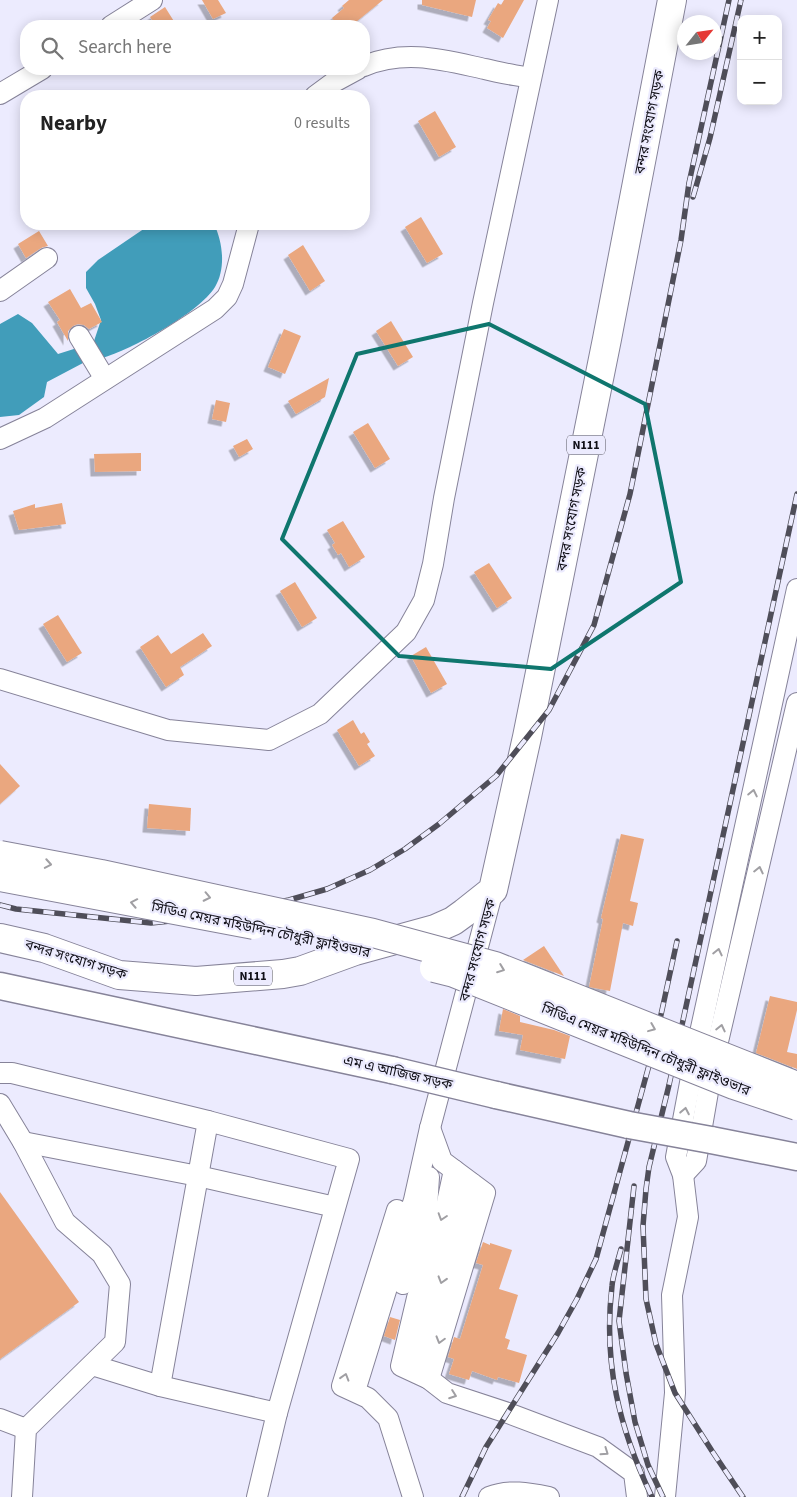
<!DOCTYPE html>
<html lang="en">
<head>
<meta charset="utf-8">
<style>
  :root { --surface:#fff; --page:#f2f2f2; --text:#222; --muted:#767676; --line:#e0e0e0 }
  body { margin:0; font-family:"Source Sans 3","Noto Sans Bengali",sans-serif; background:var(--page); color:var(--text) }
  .controls { position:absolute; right:15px; top:15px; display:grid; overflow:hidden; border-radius:10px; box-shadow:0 2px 12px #0003 }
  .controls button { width:45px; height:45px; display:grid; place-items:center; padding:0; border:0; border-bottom:1px solid var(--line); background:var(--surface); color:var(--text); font:25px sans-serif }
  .compass { position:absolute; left:677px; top:15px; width:45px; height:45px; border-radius:50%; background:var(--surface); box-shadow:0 2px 12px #0003; rotate:60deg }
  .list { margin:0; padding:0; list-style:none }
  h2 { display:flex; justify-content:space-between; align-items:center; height:65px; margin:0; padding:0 20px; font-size:21px }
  h2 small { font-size:16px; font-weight:400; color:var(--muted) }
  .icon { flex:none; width:28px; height:28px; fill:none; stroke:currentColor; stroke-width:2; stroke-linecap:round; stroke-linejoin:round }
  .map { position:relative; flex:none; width:797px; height:1497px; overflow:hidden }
  .search { position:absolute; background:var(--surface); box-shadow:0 2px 12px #0003; left:20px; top:20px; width:350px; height:55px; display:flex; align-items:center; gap:12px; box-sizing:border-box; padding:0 18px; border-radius:20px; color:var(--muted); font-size:19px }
  .panel { position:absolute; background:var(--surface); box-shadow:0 2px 12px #0003; left:20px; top:90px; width:350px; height:140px; border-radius:20px }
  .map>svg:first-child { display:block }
  .water { fill:#419dba }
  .building { fill:#eaa77f; filter:url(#shadow) }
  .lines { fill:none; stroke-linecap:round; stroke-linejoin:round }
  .minor-casing { stroke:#868399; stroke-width:22 }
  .major-casing { stroke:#868399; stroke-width:29 }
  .highway-casing { stroke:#868399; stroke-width:30 }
  .minor { stroke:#fff; stroke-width:20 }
  .major { stroke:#fff; stroke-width:26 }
  .highway { stroke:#fff; stroke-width:28 }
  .rail-casing { stroke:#4f4e59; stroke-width:5.5 }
  .rail { stroke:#ecebfe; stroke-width:4; stroke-dasharray:11; stroke-linecap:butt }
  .major-bridge-casing { stroke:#868399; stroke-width:29; stroke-linecap:butt }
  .highway-bridge-casing { stroke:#868399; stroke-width:30; stroke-linecap:butt }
  .major-bridge { stroke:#fff; stroke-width:26 }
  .highway-bridge { stroke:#fff; stroke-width:28 }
  .oneway { stroke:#a09fa3 }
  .marked { fill:none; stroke:#0f766e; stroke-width:4; stroke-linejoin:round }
  .labels { text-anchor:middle; stroke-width:4.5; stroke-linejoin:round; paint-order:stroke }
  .shield { fill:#ecebfe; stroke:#53525d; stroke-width:1 }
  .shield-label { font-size:12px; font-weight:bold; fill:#111018 }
  .street-label { font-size:14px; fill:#111018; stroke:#ecebfe }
</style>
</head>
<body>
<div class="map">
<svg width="797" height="1497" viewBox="0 0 797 1497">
  <defs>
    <filter id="shadow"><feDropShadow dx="-4.5" dy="4.5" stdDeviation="0" flood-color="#0004"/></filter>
  </defs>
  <rect width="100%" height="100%" fill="#ecebfe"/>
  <g class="water">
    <path d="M151 224H214C223 242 226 269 215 287 199 313 131 350 102 358L94 341 101 320 95 304 86 288V272L98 260Z"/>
    <polygon points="18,314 32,323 58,354 77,348 83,363 47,382 44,397 19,415 0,417 0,324"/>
  </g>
  <g class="building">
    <polygon points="202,0 218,0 226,13 213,19"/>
    <polygon points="349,0 383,0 351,26 338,26 332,18 344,8 342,6"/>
    <polygon points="422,0 476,0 472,17 422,5"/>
    <polygon points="504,0 524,0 503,38 487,28 491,21 488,20 498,3 501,5"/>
    <polygon points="165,7 170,15 177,26 156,26 150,17"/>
    <polygon points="435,111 456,147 439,157 418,121"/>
    <polygon points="421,217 443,254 427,263 405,227"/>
    <polygon points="39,231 48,246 41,248 26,258 18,244"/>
    <polygon points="303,245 325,281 310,291 288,255"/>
    <polygon points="70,289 81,308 91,303 102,322 89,329 84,325 78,324 73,326 68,331 68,341 57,322 60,320 48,302"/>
    <polygon points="391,321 413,357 398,366 376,331"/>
    <polygon points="284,329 301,336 285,374 268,367"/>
    <polygon points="329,378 325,397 296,414 288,401"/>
    <polygon points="216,400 230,403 226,422 212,419"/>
    <polygon points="368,423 390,459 375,468 353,432"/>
    <polygon points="247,439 253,449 239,457 233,446"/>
    <polygon points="141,453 141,471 95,472 94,454"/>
    <polygon points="62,503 66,524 19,530 13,511 35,504 35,508"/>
    <polygon points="343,521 365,557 349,567 341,553 338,555 332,545 335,543 327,530"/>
    <polygon points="489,563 512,598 497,608 474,572"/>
    <polygon points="295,582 317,618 302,627 280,591"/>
    <polygon points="58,615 82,653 67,662 43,624"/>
    <polygon points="203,633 212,646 180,667 184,675 166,687 140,647 158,635 171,654"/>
    <polygon points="426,647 447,684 431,693 411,656"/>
    <polygon points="353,720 361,734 364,732 370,742 367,744 375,756 359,766 337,730"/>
    <polygon points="0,764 20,786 0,804"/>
    <polygon points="149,804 191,808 190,831 147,828"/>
    <polygon points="621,834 644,839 630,901 638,903 633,926 623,923 610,991 589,987 603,919 601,918"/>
    <polygon points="544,946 564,976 523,960"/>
    <polygon points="770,996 797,1002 797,1010 787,1052 797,1054 797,1069 756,1053"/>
    <polygon points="503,1009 520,1016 520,1022 554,1030 570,1036 565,1059 520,1050 523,1035 499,1031"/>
    <polygon points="0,1192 79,1302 0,1359"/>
    <polygon points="483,1242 490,1245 490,1243 512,1250 499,1289 518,1295 505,1338 510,1340 507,1349 527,1355 519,1383 498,1377 497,1380 472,1371 469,1380 449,1374 454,1359 448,1357 454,1337 460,1339 483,1265 476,1263"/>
    <polygon points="390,1317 400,1320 395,1340 384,1336"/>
  </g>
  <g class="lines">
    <defs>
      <g id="minor">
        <polyline points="111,26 152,0"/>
        <path d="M364 66C406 49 443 60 485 69 500 73 515 75 530 78"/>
        <polyline points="0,94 42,69"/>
        <polyline points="315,96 334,82 358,69"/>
        <polyline points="0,291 47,258"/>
        <polyline points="79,336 105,379"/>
        <polyline points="0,439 45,418 215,309 227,297 233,284 249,224"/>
        <polyline points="0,679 168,730 269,740 320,714 406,632 424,600 433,564 444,498 483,303 548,0"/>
        <polyline points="0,1073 12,1073 208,1121 349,1159 277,1413 257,1497"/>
        <polyline points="0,1104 23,1142 65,1222 102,1254 120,1284 115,1342 26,1429 22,1497"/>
        <polyline points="23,1142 198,1176 335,1207"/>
        <polyline points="454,1170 446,1207 417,1298 401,1366 429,1379 447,1393 508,1413 598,1447 634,1473 637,1497"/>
        <polyline points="683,1175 696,1161 713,1063 797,703"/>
        <polyline points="397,1210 342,1386 368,1398 388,1418 413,1497"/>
        <polyline points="403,1284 427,1209 429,1177"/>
        <polyline points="92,1365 160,1386 277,1413"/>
        <polyline points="414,1371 471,1183"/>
        <polyline points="429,1379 485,1193 442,1161 430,1128"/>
        <polyline points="160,1386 208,1121"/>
        <polyline points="355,1391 414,1200 430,1128 493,890"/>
        <polyline points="0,1419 26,1429"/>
        <path d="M489 1497C509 1489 529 1493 549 1497"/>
        <polyline points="665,1497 675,1393 672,1295 688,1217 683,1175 676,1157 696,1051 797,589"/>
      </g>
      <g id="major">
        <polyline points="0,986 392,1070"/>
        <polyline points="496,1095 629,1125"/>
        <polyline points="711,1140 797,1157"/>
      </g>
      <polyline id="highway" points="0,938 44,948 119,975 196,981 283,974 300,971 355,951 435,929 453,921 464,913 493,890 527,737 607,339 672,0"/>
    </defs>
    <use href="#minor" class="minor-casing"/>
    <use href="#major" class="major-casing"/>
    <use href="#highway" class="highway-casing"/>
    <use href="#minor" class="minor"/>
    <use href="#major" class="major"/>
    <use href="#highway" class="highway"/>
    <defs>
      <g id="rail">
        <polyline points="693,197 710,138 741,0"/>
        <polyline points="0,905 16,909 151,923 199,918 289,900 327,889 370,870 405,849 439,824 496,776 549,710 594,625 630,494 681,240 689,183 729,0"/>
        <polyline points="634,1186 619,1321 626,1373 635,1422 648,1465 663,1497"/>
        <path d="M621 1249C618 1261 613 1274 612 1286 603 1363 619 1428 652 1497"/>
        <polyline points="462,1497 486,1447 558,1333 577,1299 596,1259 654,1047 677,941"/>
        <polyline points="743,1497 712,1451 675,1393 656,1344 646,1299 643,1226 646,1189 649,1167 669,1085 797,494"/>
      </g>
    </defs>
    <use href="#rail" class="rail-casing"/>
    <use href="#rail" class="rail"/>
    <defs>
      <g id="major-bridge">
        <polyline points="392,1070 496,1095"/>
        <polyline points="629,1125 711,1140"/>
      </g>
      <g id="highway-bridge">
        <polyline points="0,855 101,874 373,933 495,966 797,1086"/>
        <polyline points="0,877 254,925"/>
        <polyline points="434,968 454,973 734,1085 797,1106"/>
      </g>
    </defs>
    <use href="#major-bridge" class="major-bridge-casing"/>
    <use href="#highway-bridge" class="highway-bridge-casing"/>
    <use href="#major-bridge" class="major-bridge"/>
    <use href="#highway-bridge" class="highway-bridge"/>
  </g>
  <defs><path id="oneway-chevron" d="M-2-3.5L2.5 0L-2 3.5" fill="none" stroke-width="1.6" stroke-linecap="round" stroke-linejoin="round" transform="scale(1.25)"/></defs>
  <g class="oneway">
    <use href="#oneway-chevron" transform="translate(753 793) rotate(-78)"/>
    <use href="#oneway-chevron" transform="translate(48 864) rotate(10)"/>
    <use href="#oneway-chevron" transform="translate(759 870) rotate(-77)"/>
    <use href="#oneway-chevron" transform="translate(207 897) rotate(12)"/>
    <use href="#oneway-chevron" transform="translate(134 903) rotate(-169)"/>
    <use href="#oneway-chevron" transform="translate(718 952) rotate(-77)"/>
    <use href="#oneway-chevron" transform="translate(501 969) rotate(21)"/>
    <use href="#oneway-chevron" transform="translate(652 1028) rotate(22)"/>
    <use href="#oneway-chevron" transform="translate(721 1028) rotate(-77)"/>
    <use href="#oneway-chevron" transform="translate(685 1111) rotate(-79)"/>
    <use href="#oneway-chevron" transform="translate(442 1217) rotate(108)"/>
    <use href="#oneway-chevron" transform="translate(442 1280) rotate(107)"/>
    <use href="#oneway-chevron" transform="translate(440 1340) rotate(106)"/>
    <use href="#oneway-chevron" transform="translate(345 1377) rotate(-73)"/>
    <use href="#oneway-chevron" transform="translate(453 1395) rotate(20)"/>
    <use href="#oneway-chevron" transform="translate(605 1452) rotate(35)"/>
  </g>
  <path class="marked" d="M489 324 645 404 681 582 551 669 399 656 282 539 357 354Z"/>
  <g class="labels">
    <g class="shield">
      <rect x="567" y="435.5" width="38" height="19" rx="4"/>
      <rect x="234" y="966.5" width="38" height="19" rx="4"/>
    </g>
    <g class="shield-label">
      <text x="586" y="449">N111</text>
      <text x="253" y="980">N111</text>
    </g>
    <g class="street-label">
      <text transform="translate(649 122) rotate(-79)" y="5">বন্দর সংযোগ সড়ক</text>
      <text transform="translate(571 519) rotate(-79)" y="5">বন্দর সংযোগ সড়ক</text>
      <text transform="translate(261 929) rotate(12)" y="5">সিডিএ মেয়র মহিউদ্দিন চৌধুরী ফ্লাইওভার</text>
      <text transform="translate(477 950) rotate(-75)" y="5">বন্দর সংযোগ সড়ক</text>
      <text transform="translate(76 959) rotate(17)" y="5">বন্দর সংযোগ সড়ক</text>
      <text transform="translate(646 1049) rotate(22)" y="5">সিডিএ মেয়র মহিউদ্দিন চৌধুরী ফ্লাইওভার</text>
      <text transform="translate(398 1072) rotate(13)" y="5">এম এ আজিজ সড়ক</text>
    </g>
  </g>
</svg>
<div class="controls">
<button>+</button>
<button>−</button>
</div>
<svg class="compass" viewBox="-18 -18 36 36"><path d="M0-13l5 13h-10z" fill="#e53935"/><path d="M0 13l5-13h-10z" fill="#767676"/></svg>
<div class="search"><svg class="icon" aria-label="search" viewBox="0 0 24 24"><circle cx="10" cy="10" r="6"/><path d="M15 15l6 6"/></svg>Search here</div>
<section class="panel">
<h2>Nearby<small>0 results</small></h2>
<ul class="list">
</ul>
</section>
</div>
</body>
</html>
